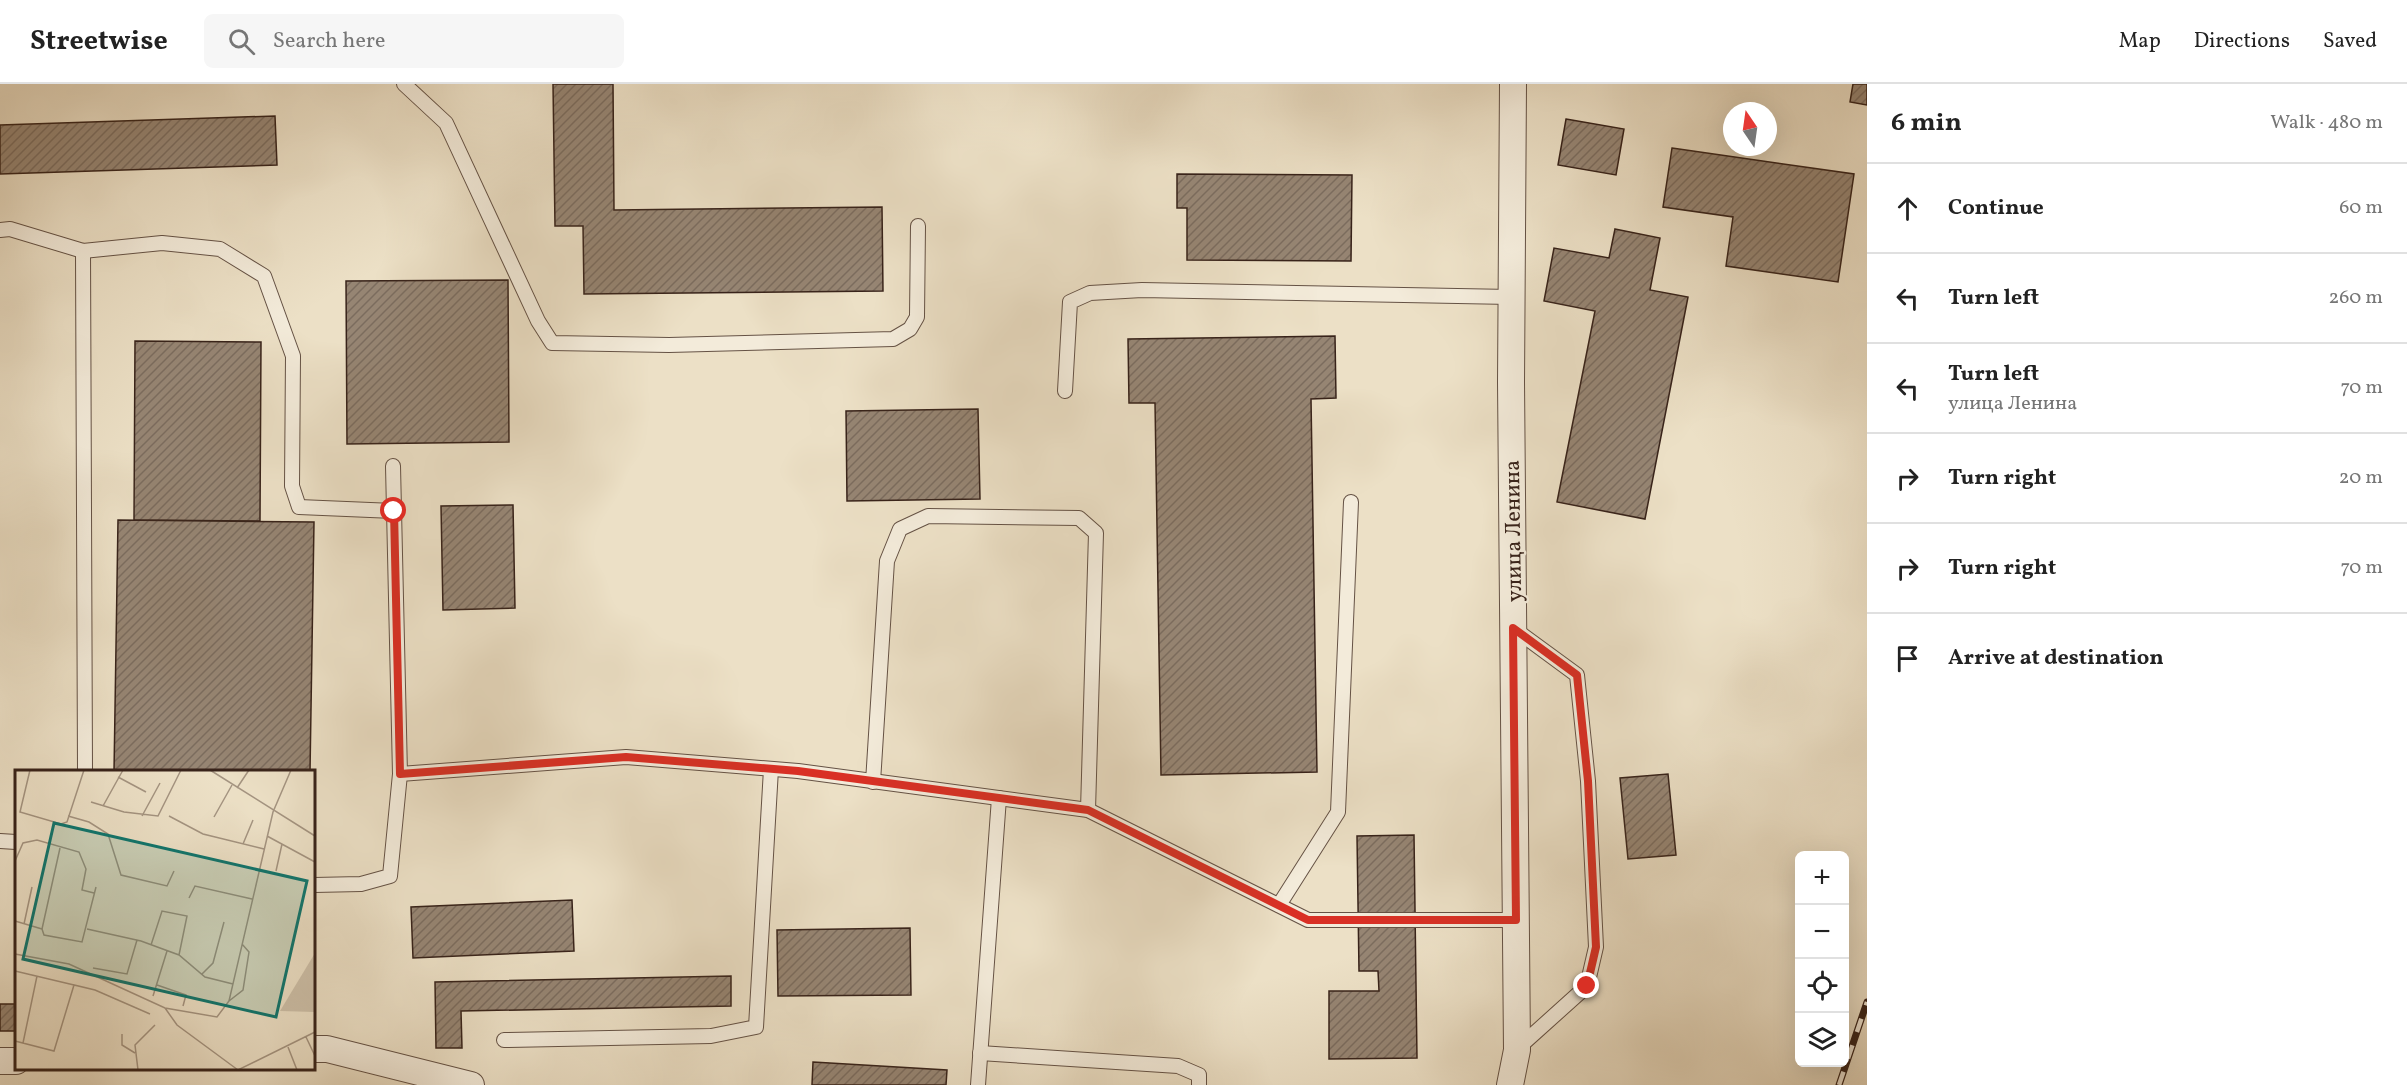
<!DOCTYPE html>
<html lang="en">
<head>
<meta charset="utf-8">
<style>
  :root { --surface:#fff; --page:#f6f6f6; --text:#222; --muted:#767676; --line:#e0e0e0 }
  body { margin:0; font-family:Vollkorn,serif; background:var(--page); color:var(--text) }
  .controls { position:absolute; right:18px; bottom:18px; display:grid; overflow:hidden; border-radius:9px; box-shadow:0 6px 24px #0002 }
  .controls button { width:54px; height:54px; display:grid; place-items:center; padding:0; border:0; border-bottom:2px solid var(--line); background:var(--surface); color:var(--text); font:30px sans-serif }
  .compass { position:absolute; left:1723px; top:18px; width:54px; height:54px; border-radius:50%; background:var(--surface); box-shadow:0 6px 24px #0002; rotate:347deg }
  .stop { position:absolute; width:18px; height:18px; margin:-14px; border:4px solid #d93025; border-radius:50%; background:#fff }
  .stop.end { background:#d93025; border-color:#fff; box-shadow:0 2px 6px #0008 }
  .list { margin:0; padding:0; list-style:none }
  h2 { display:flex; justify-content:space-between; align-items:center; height:78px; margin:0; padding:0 24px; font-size:26px }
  h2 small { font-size:20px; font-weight:400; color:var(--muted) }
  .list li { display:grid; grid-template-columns:39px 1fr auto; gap:18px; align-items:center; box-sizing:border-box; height:90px; padding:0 24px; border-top:2px solid var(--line) }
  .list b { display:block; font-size:22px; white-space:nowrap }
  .list p { margin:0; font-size:20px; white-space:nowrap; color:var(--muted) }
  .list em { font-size:20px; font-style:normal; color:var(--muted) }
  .icon { flex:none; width:33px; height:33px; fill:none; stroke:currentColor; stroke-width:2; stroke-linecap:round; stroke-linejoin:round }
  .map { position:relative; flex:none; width:1867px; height:1001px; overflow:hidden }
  header { display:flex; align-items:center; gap:36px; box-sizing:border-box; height:84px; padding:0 30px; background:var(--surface); border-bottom:2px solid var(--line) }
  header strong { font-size:28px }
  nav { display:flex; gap:33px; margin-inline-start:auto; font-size:21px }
  .search { width:420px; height:54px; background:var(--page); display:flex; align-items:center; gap:15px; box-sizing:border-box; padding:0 21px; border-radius:9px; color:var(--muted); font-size:22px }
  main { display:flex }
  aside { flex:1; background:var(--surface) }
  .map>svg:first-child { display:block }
  .building { fill:url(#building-hatch); stroke:#38231a; stroke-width:1.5 }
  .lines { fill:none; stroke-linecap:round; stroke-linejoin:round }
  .lane-casing { stroke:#655245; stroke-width:16 }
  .street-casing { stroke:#655245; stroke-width:28 }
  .lane { stroke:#f3ebda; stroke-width:14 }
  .street { stroke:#f3ebda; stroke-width:26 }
  .rail-casing { stroke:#38231a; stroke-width:7 }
  .rail { stroke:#f3ebda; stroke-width:4.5; stroke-dasharray:14; stroke-linecap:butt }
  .route { stroke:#d93025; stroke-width:8 }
  .labels { text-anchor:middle; stroke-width:4.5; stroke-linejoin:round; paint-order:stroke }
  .street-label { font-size:22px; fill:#38231a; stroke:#f3ebda }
  .inset-road { fill:none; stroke:#a49481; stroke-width:1.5 }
  .view { fill:#0f766e; fill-opacity:0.15; stroke:#0f766e; stroke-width:3 }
  .inset-edge { fill:none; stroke:#38231a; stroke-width:3 }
</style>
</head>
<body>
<header>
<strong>Streetwise</strong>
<div class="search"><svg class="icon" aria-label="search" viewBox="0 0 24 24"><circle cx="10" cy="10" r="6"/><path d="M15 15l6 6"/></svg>Search here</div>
<nav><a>Map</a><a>Directions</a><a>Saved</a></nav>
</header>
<main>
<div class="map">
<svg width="1867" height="1001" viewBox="0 0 1867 1001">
  <defs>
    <pattern id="building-hatch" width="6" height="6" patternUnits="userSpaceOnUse" patternTransform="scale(1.5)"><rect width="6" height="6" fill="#968573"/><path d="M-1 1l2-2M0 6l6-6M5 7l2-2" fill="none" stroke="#7b6c5e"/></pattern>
  </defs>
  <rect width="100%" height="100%" fill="#ece0c6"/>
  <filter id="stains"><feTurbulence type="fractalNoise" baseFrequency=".00333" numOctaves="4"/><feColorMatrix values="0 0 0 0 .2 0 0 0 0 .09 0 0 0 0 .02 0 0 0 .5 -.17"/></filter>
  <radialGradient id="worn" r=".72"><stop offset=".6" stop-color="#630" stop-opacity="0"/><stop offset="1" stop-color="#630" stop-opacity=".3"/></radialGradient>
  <g class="building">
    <polygon points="553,0 613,0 614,126 882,123 883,207 584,210 583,142 555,142"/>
    <polygon points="1853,0 1867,0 1867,21 1850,18"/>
    <polygon points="275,32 277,81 0,90 0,41"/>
    <polygon points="1566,35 1624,45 1616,91 1558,81"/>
    <polygon points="1672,64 1854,90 1838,198 1726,182 1733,133 1663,123"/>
    <polygon points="1177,90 1352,91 1351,177 1187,176 1187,124 1177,124"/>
    <polygon points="1615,145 1660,154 1650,206 1688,213 1645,435 1557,418 1595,227 1544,217 1554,164 1609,174"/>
    <polygon points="508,196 509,358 347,360 346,197"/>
    <polygon points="1335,252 1336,314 1311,315 1317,688 1161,691 1155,319 1129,319 1128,255"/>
    <polygon points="135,257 261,258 260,437 134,436"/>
    <polygon points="978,325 980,415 847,417 846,327"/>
    <polygon points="513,421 515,524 443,526 441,422"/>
    <polygon points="118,436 314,438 310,688 114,688"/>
    <polygon points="1668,690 1676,771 1628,775 1620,694"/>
    <polygon points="1414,751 1417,974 1329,975 1329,907 1379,907 1378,887 1359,887 1357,752"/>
    <polygon points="572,816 574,867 413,874 411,823"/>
    <polygon points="910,844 911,911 778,912 777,846"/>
    <polygon points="731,892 731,922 461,927 462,964 436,964 435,898"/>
    <rect x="0" y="920" width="16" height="27"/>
    <polygon points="813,978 947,986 946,1001 812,1001"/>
  </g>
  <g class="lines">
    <defs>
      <g id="lane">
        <polyline points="404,0 446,39 538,237 552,259 669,261 893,255 910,245 917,233 918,142"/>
        <polyline points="0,146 10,145 83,167 162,159 220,165 264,192 293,272 292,402 299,423 394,427"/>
        <polyline points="83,167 85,688"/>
        <polyline points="1065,307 1070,218 1090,209 1142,206 1511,213"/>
        <polyline points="1513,544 1577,591 1588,697 1596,863 1587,902 1517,965"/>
        <polyline points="400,690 626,673 798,687 1088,726 1308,836 1516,836"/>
        <polyline points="873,698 887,477 900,445 928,432 1079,434 1096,449 1088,726"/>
        <polyline points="0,757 16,758"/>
        <polyline points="314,801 361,800 390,792 400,690 393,382"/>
        <polyline points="1279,821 1338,728 1351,418"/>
        <polyline points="504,956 711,952 756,943 771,685"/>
        <polyline points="980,969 1178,982 1199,991 1199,1001"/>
        <polyline points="978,1001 999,714"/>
      </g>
      <g id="street">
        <polyline points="314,965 327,965 471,1001"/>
        <polyline points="0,977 16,977"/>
        <polyline points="1510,1001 1517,966 1511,298 1513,0"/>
      </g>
    </defs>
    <use href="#lane" class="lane-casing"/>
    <use href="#street" class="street-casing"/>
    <use href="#lane" class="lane"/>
    <use href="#street" class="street"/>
    <defs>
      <polyline id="rail" points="1839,1001 1867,918"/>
    </defs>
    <use href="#rail" class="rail-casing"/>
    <use href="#rail" class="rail"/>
  </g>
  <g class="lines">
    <polyline class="route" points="394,427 400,690 626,673 798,687 1088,726 1308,836 1516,836 1513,544 1577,591 1588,697 1596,863 1587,902"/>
  </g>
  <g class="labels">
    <g class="street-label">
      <text transform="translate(1512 447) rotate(-91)" y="8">улица Ленина</text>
    </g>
  </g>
  <g transform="translate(15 686)">
    <rect width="300" height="300" fill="#ece0c6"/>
    <path d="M300 183V242L265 241Z" fill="#cdc0a9"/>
    <path class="inset-road" d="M15 0 5 42 46 54 52 52 69 0M195 0 300 66M103 7 131 22M222 18 234 0M76 32 109 42 143 46 166 0M88 36 108 0M53 46 74 52 93 64 106 105 152 116 159 101M127 46 145 13M154 46 188 64 249 79M199 47 217 15M252 66 300 92M228 74 238 50M45 78 27 159 29 165 67 172 81 117M0 91 8 73 22 70 64 82 71 99 67 120 79 123M261 101 267 74M174 128 180 116 237 129M0 151 27 159M9 154 17 117M72 159 126 171 164 185 190 207 218 214M136 175 147 141 172 146 164 185M0 184 54 194 150 238 202 247 214 231 258 42 276 0M78 198 112 204 122 170M0 201 59 215M187 204 198 193 209 152M142 215 171 225 168 236M138 226 152 181M214 231 228 220 234 182 227 174M150 238 162 255 223 300 300 262M107 264V275L120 283M291 267 300 286M0 271 39 281 59 215 80 220 135 244M8 273 22 206M273 277 282 300M123 300 120 275 140 255"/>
    <path class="view" d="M39 53 292 111 261 247 8 189Z"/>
    <rect width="300" height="300" class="inset-edge"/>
  </g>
  <rect width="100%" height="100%" filter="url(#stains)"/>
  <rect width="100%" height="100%" fill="url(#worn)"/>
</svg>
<div class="controls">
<button>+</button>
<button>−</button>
<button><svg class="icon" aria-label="locate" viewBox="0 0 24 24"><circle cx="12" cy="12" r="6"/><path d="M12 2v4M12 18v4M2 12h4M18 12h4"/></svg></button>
<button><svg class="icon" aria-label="layers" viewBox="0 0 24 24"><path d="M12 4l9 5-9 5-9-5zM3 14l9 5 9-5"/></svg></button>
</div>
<svg class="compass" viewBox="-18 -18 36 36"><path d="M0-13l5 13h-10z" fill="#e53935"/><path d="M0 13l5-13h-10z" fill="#767676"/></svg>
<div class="stop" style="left:394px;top:427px"></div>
<div class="stop end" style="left:1587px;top:902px"></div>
</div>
<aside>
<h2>6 min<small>Walk · 480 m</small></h2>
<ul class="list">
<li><svg class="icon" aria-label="ahead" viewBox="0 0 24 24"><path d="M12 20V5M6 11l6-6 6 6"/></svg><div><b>Continue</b></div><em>60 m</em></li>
<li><svg class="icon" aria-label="left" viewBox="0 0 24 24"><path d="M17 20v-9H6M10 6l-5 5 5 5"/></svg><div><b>Turn left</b></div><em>260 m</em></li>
<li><svg class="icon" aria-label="left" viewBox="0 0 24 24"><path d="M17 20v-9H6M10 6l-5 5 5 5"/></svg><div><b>Turn left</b><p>улица Ленина</p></div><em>70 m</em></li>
<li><svg class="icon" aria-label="right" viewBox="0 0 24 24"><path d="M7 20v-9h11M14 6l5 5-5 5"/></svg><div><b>Turn right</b></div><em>20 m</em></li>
<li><svg class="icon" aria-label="right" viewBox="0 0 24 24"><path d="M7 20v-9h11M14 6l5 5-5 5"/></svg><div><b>Turn right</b></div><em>70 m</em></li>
<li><svg class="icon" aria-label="arrive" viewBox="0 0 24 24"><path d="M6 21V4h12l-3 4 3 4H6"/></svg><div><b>Arrive at destination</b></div></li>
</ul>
</aside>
</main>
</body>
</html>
